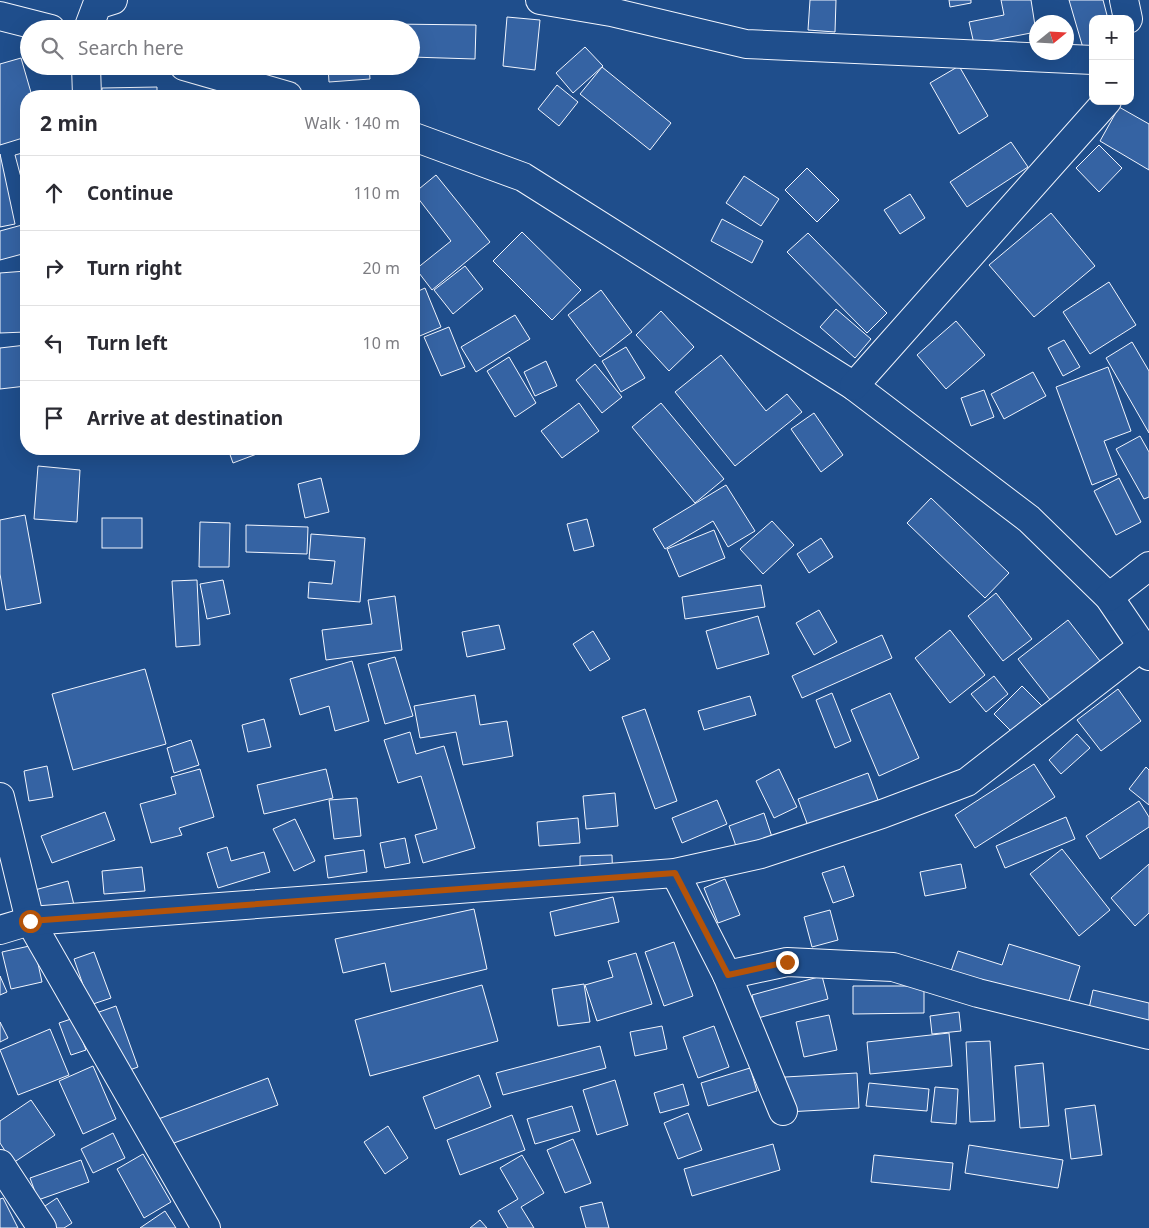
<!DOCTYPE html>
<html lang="en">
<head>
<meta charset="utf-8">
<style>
  :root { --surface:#fff; --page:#f2f2f3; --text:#2b2b33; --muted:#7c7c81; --line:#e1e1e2 }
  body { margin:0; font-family:"Noto Sans",sans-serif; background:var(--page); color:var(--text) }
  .controls { position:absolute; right:15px; top:15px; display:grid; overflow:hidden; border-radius:10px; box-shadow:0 5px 20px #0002 }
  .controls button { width:45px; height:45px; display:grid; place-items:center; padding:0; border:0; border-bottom:1px solid var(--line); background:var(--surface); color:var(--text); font:25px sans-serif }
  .compass { position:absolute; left:1029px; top:15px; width:45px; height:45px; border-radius:50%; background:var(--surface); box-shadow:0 5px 20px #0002; rotate:72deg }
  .stop { position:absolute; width:15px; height:15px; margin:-11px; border:4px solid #b45309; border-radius:50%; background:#fff }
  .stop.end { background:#b45309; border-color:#fff; box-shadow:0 1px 5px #0008 }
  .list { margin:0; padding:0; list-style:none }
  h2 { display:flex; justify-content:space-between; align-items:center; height:65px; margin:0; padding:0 20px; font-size:21px }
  h2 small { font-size:16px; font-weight:400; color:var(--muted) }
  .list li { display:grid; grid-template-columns:32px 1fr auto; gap:15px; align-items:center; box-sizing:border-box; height:75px; padding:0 20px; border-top:1px solid var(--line) }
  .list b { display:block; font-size:19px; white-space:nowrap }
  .list em { font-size:16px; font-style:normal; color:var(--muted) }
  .icon { flex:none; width:28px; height:28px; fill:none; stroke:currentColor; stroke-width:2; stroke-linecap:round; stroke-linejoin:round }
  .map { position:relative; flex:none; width:1149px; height:1228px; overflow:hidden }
  .search { position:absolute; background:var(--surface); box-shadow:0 5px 20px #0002; left:20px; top:20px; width:400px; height:55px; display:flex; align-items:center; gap:12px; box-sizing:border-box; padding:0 18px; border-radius:28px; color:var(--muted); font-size:19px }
  .panel { position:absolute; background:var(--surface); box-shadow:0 5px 20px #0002; left:20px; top:90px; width:400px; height:365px; border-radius:20px }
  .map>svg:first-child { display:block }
  .building { fill:#3563a3; stroke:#f2f6ff }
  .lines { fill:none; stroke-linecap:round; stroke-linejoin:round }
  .minor-casing { stroke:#f2f6ff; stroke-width:30 }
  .minor { stroke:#1f4e8c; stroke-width:28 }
  .route { stroke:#b45309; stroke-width:6 }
</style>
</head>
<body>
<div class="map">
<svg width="1149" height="1228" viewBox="0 0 1149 1228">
  <rect width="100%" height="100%" fill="#1f4e8c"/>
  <g class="building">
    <polygon points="810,0 836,0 835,32 808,30"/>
    <polygon points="949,0 971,0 971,3 950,7"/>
    <polygon points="1001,0 1031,0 1036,32 974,44 969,22 1004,15"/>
    <polygon points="1069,0 1103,0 1108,19 1093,19 1093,45 1083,48"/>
    <polygon points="507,17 540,20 535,70 503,66"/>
    <polygon points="298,22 327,24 327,29 298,29"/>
    <polygon points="390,24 476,25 475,59 411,57 411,29 390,29"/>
    <polygon points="276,26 276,29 243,29 243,27"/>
    <polygon points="585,47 603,66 573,93 556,73"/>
    <polygon points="21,58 32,96 26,96 26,137 0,145 0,64"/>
    <polygon points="328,66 369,66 370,79 329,82"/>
    <polygon points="959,66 988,116 959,134 930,83"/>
    <polygon points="602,67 671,123 650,150 580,94"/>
    <polygon points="557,85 578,102 559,126 538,109"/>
    <polygon points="157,87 157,96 102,96 102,88"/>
    <polygon points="1119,107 1149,124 1149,170 1100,141"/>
    <polygon points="1011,142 1028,167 967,207 950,182"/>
    <polygon points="1099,145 1122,168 1099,192 1076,168"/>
    <polygon points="26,152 26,196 15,155"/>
    <polygon points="0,154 15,224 0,227"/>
    <polygon points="807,168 839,200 817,222 785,190"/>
    <polygon points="436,175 490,242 432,290 416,269 451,241 414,193"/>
    <polygon points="744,176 779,199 761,226 726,203"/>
    <polygon points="910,194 925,218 900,234 884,210"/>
    <polygon points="1051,213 1095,266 1034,317 989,265"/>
    <polygon points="722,219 763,241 752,263 711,241"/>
    <polygon points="22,225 26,253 0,260 0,231"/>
    <polygon points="522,232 581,290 552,320 493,261"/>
    <polygon points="808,233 887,313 867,333 787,252"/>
    <polygon points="465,266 483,289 453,314 434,290"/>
    <polygon points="26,271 26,332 0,333 0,273"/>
    <polygon points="1109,282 1136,325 1090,354 1063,312"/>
    <polygon points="425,288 441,327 415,338 414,293"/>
    <polygon points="601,290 632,332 600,357 568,315"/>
    <polygon points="836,309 871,339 855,358 820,327"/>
    <polygon points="661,311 694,347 669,371 636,335"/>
    <polygon points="515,315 530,339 476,372 461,347"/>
    <polygon points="956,321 985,355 946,389 917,355"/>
    <polygon points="449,327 465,367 441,376 424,337"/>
    <polygon points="1064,340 1080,367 1063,376 1048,348"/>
    <polygon points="1132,342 1149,371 1149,433 1106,358"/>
    <polygon points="26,345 26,386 0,389 0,348"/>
    <polygon points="626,347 645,378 621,392 602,361"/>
    <polygon points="721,355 766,411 787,394 802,412 735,466 675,392"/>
    <polygon points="509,357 536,403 515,417 487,371"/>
    <polygon points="546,361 557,386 535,396 524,372"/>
    <polygon points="595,364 622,397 602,413 576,380"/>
    <polygon points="1108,367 1131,431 1104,441 1117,475 1092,485 1056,387"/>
    <polygon points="1033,372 1046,396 1004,419 991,394"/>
    <polygon points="984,390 994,417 971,426 961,398"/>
    <polygon points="579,403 599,431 562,458 541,431"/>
    <polygon points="661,403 724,479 695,503 632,427"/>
    <polygon points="814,413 843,455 821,472 791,429"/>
    <polygon points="1140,436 1149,452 1149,497 1144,499 1116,449"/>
    <polygon points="228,449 270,449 233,463"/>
    <polygon points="38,466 80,470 77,522 34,519"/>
    <polygon points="321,478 329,512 305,518 298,484"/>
    <polygon points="1119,478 1141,522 1116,535 1094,491"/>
    <polygon points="726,485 755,531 728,547 713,521 665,549 653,529"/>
    <polygon points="931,498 1009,573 985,598 907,523"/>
    <polygon points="25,515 41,603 6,610 0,574 0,520"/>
    <rect x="102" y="518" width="40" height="30"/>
    <polygon points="587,519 594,546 574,551 567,524"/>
    <polygon points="772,521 794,545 763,574 740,549"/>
    <polygon points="200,522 230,523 229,567 199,567"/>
    <polygon points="246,525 308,527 307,554 246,552"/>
    <polygon points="714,530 725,558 679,577 667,549"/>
    <polygon points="311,534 365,538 360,602 308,598 309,582 332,584 335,561 309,559"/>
    <polygon points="821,538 833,557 809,573 797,554"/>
    <polygon points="197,580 200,645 176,647 172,581"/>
    <polygon points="223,580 230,614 207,619 200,584"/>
    <polygon points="761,585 765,607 685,619 682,597"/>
    <polygon points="996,593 1032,639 1003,661 968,616"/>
    <polygon points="395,596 402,650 326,660 322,630 372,624 368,600"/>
    <polygon points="819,610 837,642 814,655 796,623"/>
    <polygon points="758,616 769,654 717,669 706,631"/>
    <polygon points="1068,620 1100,661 1051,701 1018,659"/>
    <polygon points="499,625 505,649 467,657 462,632"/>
    <polygon points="950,630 985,675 950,703 915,658"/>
    <polygon points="593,631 610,659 590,671 573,644"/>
    <polygon points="882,635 892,658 802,698 792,676"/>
    <polygon points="395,657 413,716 385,724 368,664"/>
    <polygon points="352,661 369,721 335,731 329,706 300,715 290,679"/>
    <polygon points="145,669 166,744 73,770 52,694"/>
    <polygon points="994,676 1008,694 986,712 971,694"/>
    <polygon points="1022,686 1044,708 1016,736 994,714"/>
    <polygon points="1118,689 1141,721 1101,751 1077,720"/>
    <polygon points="832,693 851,741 835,748 816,700"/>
    <polygon points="890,693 919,758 879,776 851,710"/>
    <polygon points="475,695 480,725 507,721 513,756 463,765 456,732 420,738 414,706"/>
    <polygon points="750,696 756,715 704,730 698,711"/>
    <polygon points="645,709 677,801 655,809 622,717"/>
    <polygon points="264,719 271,747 248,752 242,725"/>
    <polygon points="410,732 416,754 444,746 475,848 423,863 415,835 437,829 421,776 398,783 384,740"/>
    <polygon points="1077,734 1090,748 1061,774 1049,760"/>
    <polygon points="191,740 199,765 174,773 167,748"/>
    <polygon points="1034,764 1055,797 975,848 955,815"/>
    <polygon points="47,766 53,797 29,801 24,771"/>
    <polygon points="1146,767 1149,770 1149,805 1129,789"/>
    <polygon points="200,769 214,817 179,828 182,835 151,843 140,804 176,794 171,777"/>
    <polygon points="326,769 333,798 264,814 257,785"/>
    <polygon points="779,769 797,807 774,818 756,781"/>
    <polygon points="868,773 878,800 808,826 798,799"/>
    <polygon points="615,793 618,826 586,829 583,796"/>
    <polygon points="357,798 361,836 334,839 329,800"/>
    <polygon points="717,800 727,824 682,843 672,818"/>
    <polygon points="1139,801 1149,817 1149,827 1100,859 1086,836"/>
    <polygon points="105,812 115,840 52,863 41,836"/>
    <polygon points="764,813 772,837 737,849 729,826"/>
    <polygon points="1066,817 1075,839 1005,868 996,846"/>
    <polygon points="578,818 580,843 539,846 537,822"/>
    <polygon points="295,819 315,861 294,871 273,829"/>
    <polygon points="405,838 410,863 385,868 380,843"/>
    <polygon points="227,847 231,861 264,852 270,872 218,888 207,853"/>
    <polygon points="1062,849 1110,910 1079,936 1030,874"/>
    <polygon points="364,850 367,872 328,878 325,856"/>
    <polygon points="612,855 613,887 580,887 580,856"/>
    <polygon points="961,864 966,888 925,896 920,872"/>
    <polygon points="1149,864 1149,913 1135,926 1111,898"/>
    <polygon points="844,866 854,896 833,903 822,873"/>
    <polygon points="142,867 145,891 104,894 102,871"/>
    <polygon points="725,879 740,915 718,923 704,888"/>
    <polygon points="68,881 74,905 38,915 31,891"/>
    <polygon points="613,897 619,922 555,936 550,912"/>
    <polygon points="474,909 487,969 391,992 385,963 343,973 335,939"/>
    <polygon points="830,910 838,940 812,947 804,917"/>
    <polygon points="674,942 693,996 664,1006 645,952"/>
    <polygon points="1009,944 1080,966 1067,1007 951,971 958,951 1002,965"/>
    <polygon points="34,945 42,982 11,989 2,952"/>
    <polygon points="94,952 111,998 90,1005 74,959"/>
    <polygon points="636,953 652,1004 597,1021 585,985 613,977 608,961"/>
    <polygon points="0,976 7,992 0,995"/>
    <polygon points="822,976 828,999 758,1018 752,995"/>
    <polygon points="584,984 590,1022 558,1026 552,989"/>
    <polygon points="482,985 498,1041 370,1076 355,1020"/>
    <polygon points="853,986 924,986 924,1013 853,1014"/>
    <polygon points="1093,990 1149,1003 1149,1027 1088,1013"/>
    <polygon points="116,1006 138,1067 110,1077 88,1016"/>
    <polygon points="959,1012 961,1031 932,1034 930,1016"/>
    <polygon points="829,1015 837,1050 804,1057 796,1022"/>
    <polygon points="74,1018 86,1050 71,1055 59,1023"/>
    <polygon points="0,1022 8,1038 0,1042"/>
    <polygon points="662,1026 667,1049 635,1056 630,1032"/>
    <polygon points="714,1026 729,1067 698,1078 683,1037"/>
    <polygon points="50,1029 69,1075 18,1095 0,1050"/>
    <polygon points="949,1033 952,1066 870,1074 867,1042"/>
    <polygon points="990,1041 995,1121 970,1122 966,1042"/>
    <polygon points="600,1046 606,1068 503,1095 496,1073"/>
    <polygon points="1043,1063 1049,1126 1020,1128 1015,1066"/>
    <polygon points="93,1066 116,1119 83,1134 59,1081"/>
    <polygon points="750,1068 757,1091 708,1106 701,1083"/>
    <polygon points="857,1073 859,1108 787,1112 785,1077"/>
    <polygon points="479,1075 491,1107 435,1129 423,1097"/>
    <polygon points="268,1078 278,1105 163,1147 153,1121"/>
    <polygon points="615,1080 628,1125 597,1135 583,1090"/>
    <polygon points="869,1083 929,1089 927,1111 866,1106"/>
    <polygon points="683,1084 689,1105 660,1113 654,1093"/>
    <polygon points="935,1087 958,1089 956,1124 931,1122"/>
    <polygon points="31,1100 55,1135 13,1163 0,1143 0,1121"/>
    <polygon points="1095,1105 1102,1155 1071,1159 1065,1109"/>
    <polygon points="572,1106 580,1131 535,1144 527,1119"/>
    <polygon points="688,1113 702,1150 678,1159 664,1123"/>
    <polygon points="512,1115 525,1150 460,1175 447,1140"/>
    <polygon points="388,1126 408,1158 385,1174 364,1142"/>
    <polygon points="113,1133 125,1158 93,1173 81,1149"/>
    <polygon points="573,1139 591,1183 565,1193 547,1150"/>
    <polygon points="773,1144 780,1170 692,1196 684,1169"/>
    <polygon points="969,1145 1063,1160 1058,1188 965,1173"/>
    <polygon points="143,1154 171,1202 144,1218 117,1169"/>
    <polygon points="522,1155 544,1193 521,1207 534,1228 508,1228 498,1211 518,1199 500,1168"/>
    <polygon points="874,1155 953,1163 950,1190 871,1182"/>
    <polygon points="81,1160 89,1182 38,1200 30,1178"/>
    <polygon points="3,1198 18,1228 0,1228 0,1199"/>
    <polygon points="57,1198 72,1223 64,1228 54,1228 42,1208"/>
    <polygon points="602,1202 609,1228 586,1228 580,1207"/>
    <polygon points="165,1211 176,1228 140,1228"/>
    <polygon points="480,1220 487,1228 470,1228"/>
  </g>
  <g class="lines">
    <defs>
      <g id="minor">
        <polyline points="540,0 611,12 746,44 1093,60"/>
        <polyline points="1124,0 1128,19"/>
        <polyline points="0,16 51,29"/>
        <polyline points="88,29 97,5 113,0"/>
        <polyline points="86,66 87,96"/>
        <polyline points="184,66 288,96"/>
        <polyline points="414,137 523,177 854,386 1029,519 1109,597 1149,656"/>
        <polyline points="854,386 1107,101"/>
        <polyline points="1109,597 1149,566"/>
        <polyline points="0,797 30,921 206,1228"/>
        <polyline points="675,873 727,975 783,1111"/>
        <polyline points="0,930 30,921 675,873 761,854 882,814 967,782 1144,645"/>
        <polyline points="727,975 787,962 893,967 978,993 1149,1035"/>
        <polyline points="0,1164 42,1228"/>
      </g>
    </defs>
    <use href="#minor" class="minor-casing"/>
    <use href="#minor" class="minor"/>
  </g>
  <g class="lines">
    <polyline class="route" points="30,921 675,873 728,975 787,962"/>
  </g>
</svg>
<div class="controls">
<button>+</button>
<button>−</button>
</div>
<svg class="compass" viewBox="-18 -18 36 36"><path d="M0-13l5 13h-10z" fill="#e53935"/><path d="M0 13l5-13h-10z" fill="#7c7c81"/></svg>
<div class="stop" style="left:30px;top:921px"></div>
<div class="stop end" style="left:787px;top:962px"></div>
<div class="search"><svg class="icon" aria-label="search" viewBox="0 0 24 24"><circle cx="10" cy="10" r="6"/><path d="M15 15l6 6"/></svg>Search here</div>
<section class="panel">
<h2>2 min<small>Walk · 140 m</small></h2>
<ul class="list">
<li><svg class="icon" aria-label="ahead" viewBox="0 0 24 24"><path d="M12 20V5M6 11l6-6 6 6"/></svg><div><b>Continue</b></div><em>110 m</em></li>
<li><svg class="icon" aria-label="right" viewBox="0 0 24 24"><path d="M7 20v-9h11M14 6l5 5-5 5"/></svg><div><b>Turn right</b></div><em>20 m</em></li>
<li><svg class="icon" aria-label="left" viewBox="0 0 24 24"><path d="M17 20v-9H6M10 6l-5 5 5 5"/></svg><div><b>Turn left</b></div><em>10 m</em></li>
<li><svg class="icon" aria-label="arrive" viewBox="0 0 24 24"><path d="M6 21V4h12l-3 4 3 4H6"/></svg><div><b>Arrive at destination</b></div></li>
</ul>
</section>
</div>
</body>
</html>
